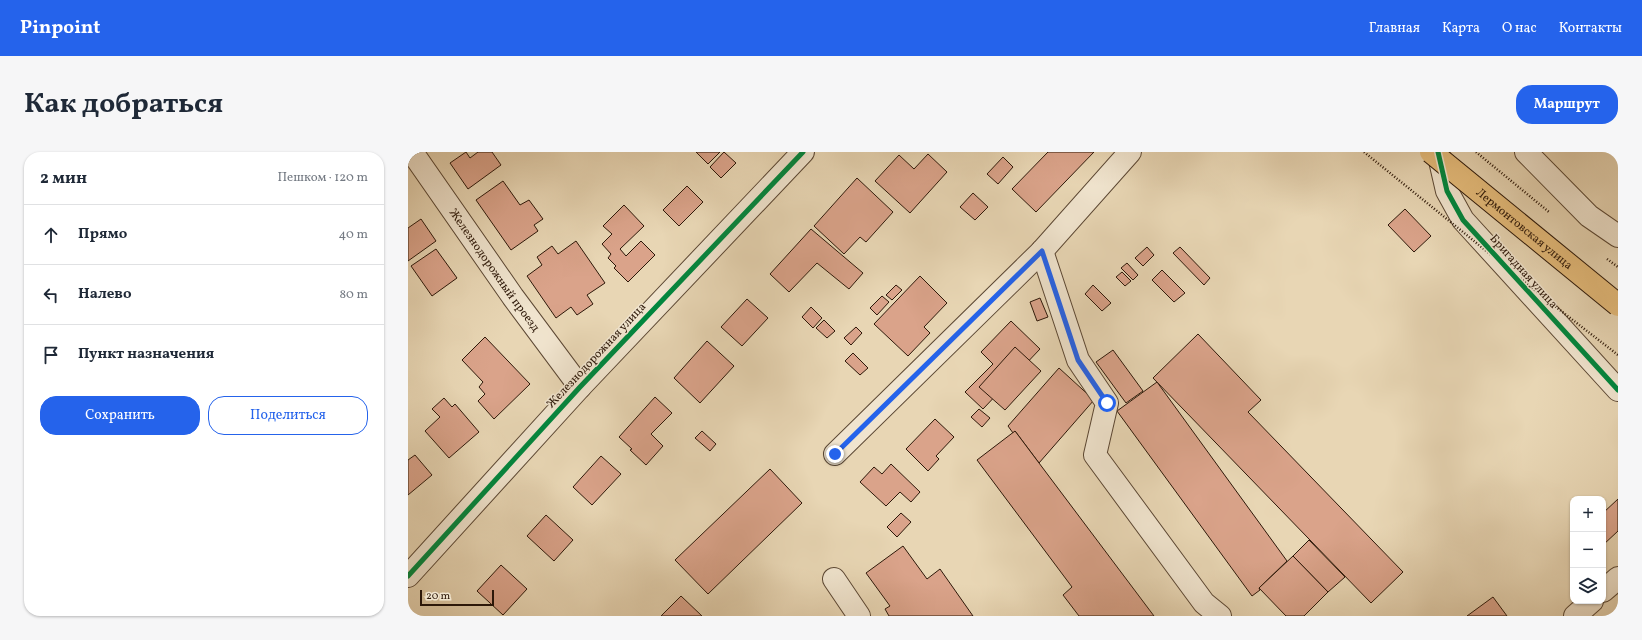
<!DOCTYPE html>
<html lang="ru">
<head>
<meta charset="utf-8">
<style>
  :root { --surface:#fff; --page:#f6f6f7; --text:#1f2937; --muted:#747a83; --line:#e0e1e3; --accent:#2563eb }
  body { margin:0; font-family:Vollkorn,serif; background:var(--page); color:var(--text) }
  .controls { position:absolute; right:12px; bottom:12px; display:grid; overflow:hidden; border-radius:8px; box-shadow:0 1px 3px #0004 }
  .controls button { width:36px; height:36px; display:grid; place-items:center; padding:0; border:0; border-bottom:1px solid var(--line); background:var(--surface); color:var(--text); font:20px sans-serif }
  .scale { position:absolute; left:12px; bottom:10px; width:74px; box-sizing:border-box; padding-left:4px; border:2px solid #2d1809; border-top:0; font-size:11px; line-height:14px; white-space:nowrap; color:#2d1809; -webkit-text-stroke:3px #f0e4ce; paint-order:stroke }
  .stop { position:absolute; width:12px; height:12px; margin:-9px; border:3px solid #2563eb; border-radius:50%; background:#fff }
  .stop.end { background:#2563eb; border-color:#fff; box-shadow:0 1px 4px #0008 }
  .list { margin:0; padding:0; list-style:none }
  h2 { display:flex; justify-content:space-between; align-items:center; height:52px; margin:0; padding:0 16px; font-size:17px }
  h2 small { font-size:13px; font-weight:400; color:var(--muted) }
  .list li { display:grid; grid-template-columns:26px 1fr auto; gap:12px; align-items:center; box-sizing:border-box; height:60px; padding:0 16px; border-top:1px solid var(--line) }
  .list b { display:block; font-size:15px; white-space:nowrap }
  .list em { font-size:13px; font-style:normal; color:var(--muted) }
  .actions { display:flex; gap:8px; padding:12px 16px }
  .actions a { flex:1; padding:9px 0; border:1px solid var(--accent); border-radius:16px; text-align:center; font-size:14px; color:var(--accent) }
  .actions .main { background:var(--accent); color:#fff }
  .icon { flex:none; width:22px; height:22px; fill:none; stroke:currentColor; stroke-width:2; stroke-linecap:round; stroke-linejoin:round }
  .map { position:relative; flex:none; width:1210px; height:464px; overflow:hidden; border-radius:16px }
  header { display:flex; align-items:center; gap:24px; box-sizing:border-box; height:56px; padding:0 20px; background:var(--accent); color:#fff }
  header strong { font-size:19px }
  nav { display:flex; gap:22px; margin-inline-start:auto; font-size:14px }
  .intro { display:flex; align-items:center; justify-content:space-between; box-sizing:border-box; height:96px; padding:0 24px }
  h1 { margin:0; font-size:28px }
  .button { padding:10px 18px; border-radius:16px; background:var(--accent); color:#fff; font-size:14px; font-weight:700 }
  main { display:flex; gap:24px; padding:0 24px }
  aside { flex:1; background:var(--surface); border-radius:16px; box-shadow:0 1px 3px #0004 }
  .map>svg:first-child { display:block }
  .building { fill:#daa38a; stroke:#2d1809 }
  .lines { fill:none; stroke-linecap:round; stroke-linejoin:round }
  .minor-casing { stroke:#5c4834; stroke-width:24 }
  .path { stroke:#2d1809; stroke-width:2.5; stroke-dasharray:1 2; stroke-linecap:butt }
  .minor { stroke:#f0e4ce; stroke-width:22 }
  .major-bridge-casing { stroke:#2d1809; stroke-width:24; stroke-linecap:butt }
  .path-bridge { stroke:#2d1809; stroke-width:2.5; stroke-dasharray:1 2; stroke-linecap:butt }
  .major-bridge { stroke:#e4bb7a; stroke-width:22 }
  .cycleway-casing { stroke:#f0e4ce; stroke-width:8 }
  .cycleway { stroke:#00873e; stroke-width:5 }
  .route { stroke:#2563eb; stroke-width:5 }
  .labels { text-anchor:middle; stroke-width:3; stroke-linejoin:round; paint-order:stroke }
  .street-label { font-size:12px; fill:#2d1809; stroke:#f0e4ce }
</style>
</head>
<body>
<header>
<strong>Pinpoint</strong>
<nav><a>Главная</a><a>Карта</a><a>О нас</a><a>Контакты</a></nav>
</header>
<div class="intro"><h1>Как добраться</h1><a class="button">Маршрут</a></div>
<main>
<aside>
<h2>2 мин<small>Пешком · 120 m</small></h2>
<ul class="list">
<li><svg class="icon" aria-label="ahead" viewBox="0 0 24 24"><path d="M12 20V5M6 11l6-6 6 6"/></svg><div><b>Прямо</b></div><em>40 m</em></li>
<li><svg class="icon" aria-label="left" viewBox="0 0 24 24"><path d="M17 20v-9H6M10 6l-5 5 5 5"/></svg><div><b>Налево</b></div><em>80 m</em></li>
<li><svg class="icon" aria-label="arrive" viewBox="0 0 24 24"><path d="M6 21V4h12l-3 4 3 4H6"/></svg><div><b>Пункт назначения</b></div></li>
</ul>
<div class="actions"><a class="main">Сохранить</a><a>Поделиться</a></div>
</aside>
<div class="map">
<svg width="1210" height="464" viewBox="0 0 1210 464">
  <rect width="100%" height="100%" fill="#e8d6b4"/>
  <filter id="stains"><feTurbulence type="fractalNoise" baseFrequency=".005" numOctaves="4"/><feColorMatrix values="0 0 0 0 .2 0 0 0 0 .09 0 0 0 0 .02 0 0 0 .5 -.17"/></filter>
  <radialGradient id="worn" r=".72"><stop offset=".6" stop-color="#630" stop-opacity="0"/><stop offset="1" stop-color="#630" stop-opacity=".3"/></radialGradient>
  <g class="building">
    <polygon points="58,0 62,6 70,0 84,0 93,13 60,37 42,11"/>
    <polygon points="288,0 312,0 300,12"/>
    <polygon points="316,0 328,11 313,26 302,15"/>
    <polygon points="640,0 686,0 628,60 604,37"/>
    <polygon points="520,2 539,20 502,61 467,29 491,3 506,17"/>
    <polygon points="595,5 605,15 590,32 579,22"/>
    <polygon points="449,26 485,60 458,90 452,85 436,102 406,74"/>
    <polygon points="95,29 112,53 121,48 135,67 126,73 130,79 103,98 68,48"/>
    <polygon points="279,34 295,50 271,74 255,58"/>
    <polygon points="565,41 580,55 567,68 552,55"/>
    <polygon points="216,53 236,74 212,97 218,104 233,89 247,103 220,130 206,116 208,114 200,106 203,102 194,92 204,82 195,74"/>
    <polygon points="997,57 1023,84 1006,100 980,73"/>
    <polygon points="13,67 28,89 0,109 0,76"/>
    <polygon points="403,77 455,121 441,137 409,111 381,140 362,122"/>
    <polygon points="168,89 197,131 179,143 185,152 169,163 163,155 148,166 119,124 134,113 129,105 144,94 150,102"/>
    <polygon points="739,95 746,103 735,114 727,106"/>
    <polygon points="772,95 802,126 796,133 765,101"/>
    <polygon points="28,97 49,126 24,144 3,114"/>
    <polygon points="719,111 730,123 725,128 713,116"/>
    <polygon points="754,118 777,141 766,150 744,128"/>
    <polygon points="714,120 723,129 717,134 708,125"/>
    <polygon points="512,124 539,151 516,175 522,181 500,204 466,172"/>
    <polygon points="488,133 494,138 484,148 478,143"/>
    <polygon points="685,133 703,151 694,159 677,142"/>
    <polygon points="474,144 481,150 469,163 462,156"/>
    <polygon points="632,146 640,165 629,169 622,150"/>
    <polygon points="339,147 360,166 334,194 313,175"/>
    <polygon points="403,155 414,166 405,176 394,165"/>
    <polygon points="416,168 427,179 419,186 408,176"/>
    <polygon points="603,169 632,197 575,257 557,240 585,212 573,200"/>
    <polygon points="448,175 454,181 443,193 436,186"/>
    <polygon points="790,182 853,248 840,260 995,420 963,451 745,226"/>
    <polygon points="77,185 122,232 86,267 70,249 77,242 71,235 75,230 54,208"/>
    <polygon points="299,189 326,214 292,251 266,226"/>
    <polygon points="607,195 633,219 597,258 571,235"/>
    <polygon points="705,198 735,239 718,251 688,210"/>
    <polygon points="445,201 460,216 452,223 437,209"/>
    <polygon points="651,216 686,248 631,311 607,279 605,281 600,274"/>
    <polygon points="749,230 879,409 851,436 852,438 844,444 709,259"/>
    <polygon points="247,245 264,261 243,282 255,294 238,313 222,298 224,297 211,285"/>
    <polygon points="36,246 44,255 47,252 71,280 41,306 17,279 32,265 24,257"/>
    <polygon points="571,257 582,266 574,275 563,265"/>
    <polygon points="527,267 546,285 528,304 531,307 520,319 498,297"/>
    <polygon points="294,279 308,292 302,299 287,286"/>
    <polygon points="607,279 631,311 746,464 671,464 655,443 664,435 569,308"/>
    <polygon points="7,303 24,323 0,343 0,308"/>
    <polygon points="193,304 213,322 184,353 165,335"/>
    <polygon points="483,312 512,340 503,350 492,340 478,354 452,330 466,315 474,322"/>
    <polygon points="362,317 394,351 300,442 267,408"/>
    <polygon points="1210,347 1210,379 1195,393 1195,361"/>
    <polygon points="493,361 503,370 489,385 479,375"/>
    <polygon points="138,363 165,388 146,409 119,384"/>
    <polygon points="901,388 937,425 920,440 885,404"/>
    <polygon points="495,394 519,427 532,417 565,464 481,464 477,457 482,454 458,421"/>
    <polygon points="885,404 920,440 896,464 878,464 851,436"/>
    <polygon points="93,413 119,437 95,463 69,439"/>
    <polygon points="273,444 294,464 253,464"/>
    <polygon points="1085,445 1099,464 1059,464"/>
  </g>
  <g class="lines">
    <defs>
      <g id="minor">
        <path id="s1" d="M4 0 105 145 172 235"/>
        <polyline points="1030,0 1039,39 1055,68 1210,238"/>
        <polyline points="1118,0 1181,64 1210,84"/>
        <polyline points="634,99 670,208 699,251 687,303 796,451 812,464"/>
        <polyline points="427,302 634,99 722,0"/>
        <polyline points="0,424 172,235 395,0"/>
        <polyline points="426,427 451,464"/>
        <polyline points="1195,439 1210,426"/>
        <polyline points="1167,464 1184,449"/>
      </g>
    </defs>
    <use href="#minor" class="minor-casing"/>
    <g class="path">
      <polyline points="1068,0 1141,60"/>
      <polyline points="1199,107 1210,115"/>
    </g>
    <use href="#minor" class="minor"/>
    <defs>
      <g id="major-bridge">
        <path id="s2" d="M1023 0 1210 153"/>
      </g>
    </defs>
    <use href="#major-bridge" class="major-bridge-casing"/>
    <polyline class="path-bridge" points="956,0 1139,148 1210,203"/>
    <use href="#major-bridge" class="major-bridge"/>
    <defs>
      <g id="cycleway">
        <polyline points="1030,0 1039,39 1055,68 1210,238"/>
        <polyline points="0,424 172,235 395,0"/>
      </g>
    </defs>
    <use href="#cycleway" class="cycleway-casing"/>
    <use href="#cycleway" class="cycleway"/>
  </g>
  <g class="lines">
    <polyline class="route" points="427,302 634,99 670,208 699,251"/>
  </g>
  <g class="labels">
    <g class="street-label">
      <text dy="4" stroke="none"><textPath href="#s2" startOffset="121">Лермонтовская улица</textPath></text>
      <text dy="4" stroke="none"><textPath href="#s1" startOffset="144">Железнодорожный проезд</textPath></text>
      <text transform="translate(1116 119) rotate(48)" y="4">Бригадная улица</text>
      <text transform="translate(188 203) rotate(-47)" y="4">Железнодорожная улица</text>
    </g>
  </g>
  <rect width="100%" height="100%" filter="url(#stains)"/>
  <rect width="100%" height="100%" fill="url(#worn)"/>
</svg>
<div class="controls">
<button>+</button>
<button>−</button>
<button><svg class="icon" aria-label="layers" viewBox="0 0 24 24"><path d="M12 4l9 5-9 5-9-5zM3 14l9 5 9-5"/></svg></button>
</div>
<div class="scale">20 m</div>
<div class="stop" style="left:699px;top:251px"></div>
<div class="stop end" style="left:427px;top:302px"></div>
</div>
</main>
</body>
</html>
